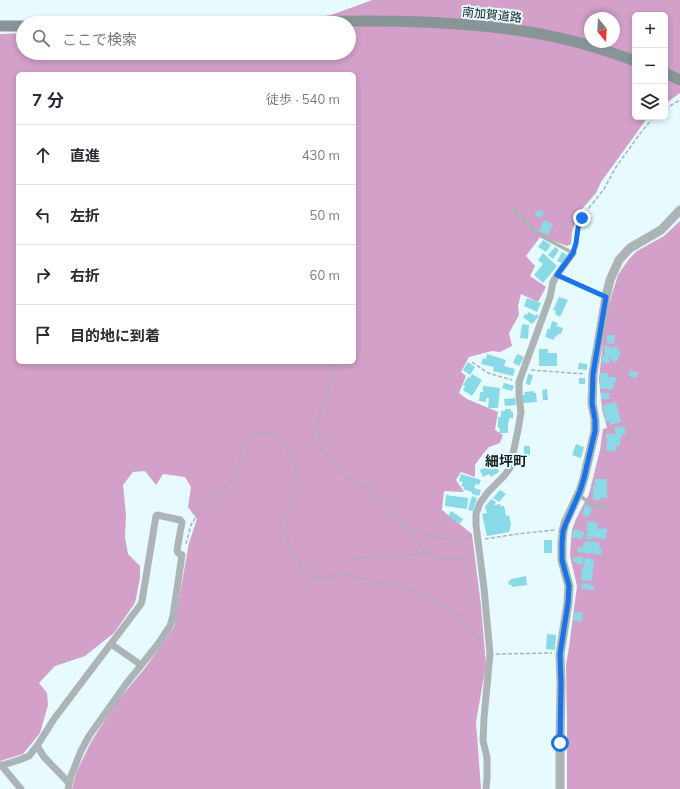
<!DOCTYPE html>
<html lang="ja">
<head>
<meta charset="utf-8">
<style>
  :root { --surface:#fff; --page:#f7f7f7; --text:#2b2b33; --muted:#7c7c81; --line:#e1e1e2 }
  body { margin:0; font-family:Mulish,"Noto Sans JP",sans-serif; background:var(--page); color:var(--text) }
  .controls { position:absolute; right:12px; top:12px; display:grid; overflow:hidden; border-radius:6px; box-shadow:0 2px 6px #0003 }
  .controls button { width:36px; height:36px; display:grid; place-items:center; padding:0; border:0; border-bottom:1px solid var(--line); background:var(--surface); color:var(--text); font:20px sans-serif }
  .compass { position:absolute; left:584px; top:12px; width:36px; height:36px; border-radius:50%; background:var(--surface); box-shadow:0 2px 6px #0003; rotate:162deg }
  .stop { position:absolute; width:12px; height:12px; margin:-9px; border:3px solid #1a73e8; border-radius:50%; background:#fff }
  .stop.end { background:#1a73e8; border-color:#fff; box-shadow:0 1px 4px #0008 }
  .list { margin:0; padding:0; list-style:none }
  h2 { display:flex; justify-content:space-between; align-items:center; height:52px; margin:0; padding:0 16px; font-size:17px }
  h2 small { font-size:13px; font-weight:400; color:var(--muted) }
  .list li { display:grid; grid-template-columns:26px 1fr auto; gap:12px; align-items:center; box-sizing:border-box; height:60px; padding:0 16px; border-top:1px solid var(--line) }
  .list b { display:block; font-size:15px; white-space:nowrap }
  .list em { font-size:13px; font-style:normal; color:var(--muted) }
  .icon { flex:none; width:22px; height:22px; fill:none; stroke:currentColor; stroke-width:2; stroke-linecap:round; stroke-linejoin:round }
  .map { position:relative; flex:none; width:680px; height:789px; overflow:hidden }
  .search { position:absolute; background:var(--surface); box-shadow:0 2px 6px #0003; left:16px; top:16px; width:340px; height:44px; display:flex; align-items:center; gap:10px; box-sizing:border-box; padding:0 14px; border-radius:22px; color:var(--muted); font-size:15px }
  .panel { position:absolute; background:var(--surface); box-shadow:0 2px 6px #0003; left:16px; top:72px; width:340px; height:292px; border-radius:6px }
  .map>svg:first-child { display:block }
  .forest { fill:#d2a0c9; fill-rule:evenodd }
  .building { fill:#89d9e7 }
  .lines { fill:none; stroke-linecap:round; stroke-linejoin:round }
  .path { stroke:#a6b5b9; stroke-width:1.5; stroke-dasharray:4 2; stroke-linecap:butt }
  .service { stroke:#acb4b6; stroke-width:3.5 }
  .minor { stroke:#acb4b6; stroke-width:7 }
  .tertiary { stroke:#acb4b6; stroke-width:9 }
  .secondary { stroke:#889496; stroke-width:11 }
  .route { stroke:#1a73e8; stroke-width:5 }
  .labels { text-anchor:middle; stroke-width:4; stroke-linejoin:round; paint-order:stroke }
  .street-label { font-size:12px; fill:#181f20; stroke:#e7fbff }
  .quarter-label { font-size:14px; font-weight:bold; fill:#181f20; stroke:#e7fbff }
</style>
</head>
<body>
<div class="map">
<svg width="680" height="789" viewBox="0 0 680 789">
  <rect width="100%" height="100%" fill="#e7fbff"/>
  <g class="forest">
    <path d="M372 0H680V93L665 104V15H635V117H648L601 182 596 193 582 209 577 217 572 232 571 244 567 246 541 236 526 256 535 266 530 276 546 287 538 302 521 294 518 306 519 315 509 333 512 346 500 352 492 351 469 357 461 372 466 376 459 393 467 399 498 412 495 430 503 435 500 443 489 447 483 454 475 465V477L461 472 456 480 464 492 444 491 442 510 472 534 481 606 486 665 476 722 481 789H72L76 773 91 742 115 704 145 668 174 627 189 543 197 519 188 507 191 487 185 477 163 474 156 485 145 471 133 472 123 485 126 515 125 537 128 554 140 566V578L135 603 114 633 85 656 55 666 39 683 47 693 48 705 40 733 23 754 0 761V34L23 33V53H349V23H289L331 15 367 2ZM590 18H614V42H590ZM18 74H354V362H18Z"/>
    <polygon points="680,221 680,789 567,789 567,722 566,665 569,647 577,586 570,556 571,540 572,530 576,519 589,494 600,450 603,429 607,428 602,409 599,379 605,322 612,294 618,275 629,259 637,251 664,236"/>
  </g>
  <g class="building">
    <polygon points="538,210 544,212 541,218 535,215"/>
    <polygon points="544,220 553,224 548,235 539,231"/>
    <polygon points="543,240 551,245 546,252 538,247"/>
    <polygon points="555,247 559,250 553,259 548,255"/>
    <polygon points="562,252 567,255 562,263 557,261"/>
    <polygon points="543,253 557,266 543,283 534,275 543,264 538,260"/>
    <polygon points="559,297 568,300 560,317 555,314 556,311 553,310"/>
    <polygon points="527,298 541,303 537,312 524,306"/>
    <polygon points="529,312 535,316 536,314 539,316 532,324 523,317 525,314 526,315"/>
    <polygon points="552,321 558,323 556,326 563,328 561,334 558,334 557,337 555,336 554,340 545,337 548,328 550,329"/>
    <polygon points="522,324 529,325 528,339 520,338"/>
    <polygon points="607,335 615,335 614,344 607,343"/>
    <polygon points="604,346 610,346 610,348 619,347 620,356 618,356 618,361 612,362 611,357 609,357 610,363 602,363 602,356 605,355"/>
    <polygon points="539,349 548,349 548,353 557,353 557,366 539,366"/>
    <polygon points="487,354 506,360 504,366 515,369 513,376 493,371 494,367 481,364 483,358 486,359"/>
    <polygon points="517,354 524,357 519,366 513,363"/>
    <polygon points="468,362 475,367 470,375 463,370"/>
    <polygon points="579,363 587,364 587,370 578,369"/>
    <polygon points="629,371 638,372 637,378 631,377 631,376 628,375"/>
    <polygon points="600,373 608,373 608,377 616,377 616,382 614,382 613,389 600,389"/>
    <polygon points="472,374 482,380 472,396 463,390 465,386 463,385 468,377 470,378"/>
    <polygon points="528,374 533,375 530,385 526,384"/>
    <rect x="579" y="378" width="6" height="6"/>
    <polygon points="504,383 514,386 512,391 502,388"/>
    <polygon points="483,386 500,388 498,408 488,408 489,398 486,398 486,402 479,401 480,392 483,392"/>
    <polygon points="547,389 548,400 543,400 542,390"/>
    <polygon points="534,391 534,393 536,393 537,402 523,403 522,395 525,395 524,392"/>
    <polygon points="601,393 610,393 609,399 601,399"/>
    <polygon points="515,398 516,405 505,406 504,399"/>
    <polygon points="616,402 621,422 610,425 609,421 606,422 603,405"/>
    <polygon points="505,409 511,409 511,412 513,412 513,418 509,418 509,422 508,422 508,433 499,433 500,428 498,428 498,417 501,417 501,411 505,411"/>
    <polygon points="624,426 626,434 622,434 619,446 616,446 616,452 606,450 607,439 606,439 606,434 616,434 614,427"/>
    <polygon points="576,444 584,447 581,458 572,455"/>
    <polygon points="524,446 530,446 530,455 524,456"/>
    <polygon points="495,453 502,467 498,469 499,472 491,477 489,474 483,477 480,470 491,465 490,462 491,462 488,456"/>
    <polygon points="461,474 481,480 479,485 476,484 474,488 481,490 479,496 472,494 472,492 463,489 464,487 461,486 463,482 459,481"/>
    <polygon points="595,479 607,479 607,498 600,498 600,500 593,500 593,485 595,485"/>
    <polygon points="500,490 506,494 499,502 493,498"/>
    <polygon points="446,495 468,498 467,509 445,506"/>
    <polygon points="472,496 477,498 473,511 468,510"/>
    <polygon points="491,499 496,502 494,505 500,504 500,506 504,506 506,516 509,515 511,525 509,532 487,536 482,514 487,513 485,507"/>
    <polygon points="585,505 592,508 589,517 582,515"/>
    <polygon points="451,511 463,519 460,524 448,516"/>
    <polygon points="588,521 598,523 597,529 602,529 602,528 607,529 605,540 592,537 592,539 586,539 588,530 586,530"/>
    <polygon points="574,529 584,532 582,539 572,537"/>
    <rect x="544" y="540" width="8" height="13"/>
    <polygon points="586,541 600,543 599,548 602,549 601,555 590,553 590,554 577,552 578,547 583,547 584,542 586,542"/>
    <polygon points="576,557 583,557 583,564 576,564 576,562 573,562 573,558 576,558"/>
    <polygon points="585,558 594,559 592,581 581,580 582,567 584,567"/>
    <polygon points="526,576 527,585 512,587 512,585 509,585 508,581 511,580 511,579"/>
    <polygon points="582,583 589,584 589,585 594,586 594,590 581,589"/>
    <polygon points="575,612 583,613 581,622 573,620"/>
    <polygon points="547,634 556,635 555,650 546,649"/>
  </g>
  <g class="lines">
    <g class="path">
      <polyline points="665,109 680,100"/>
      <polyline points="574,247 578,228 582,217 604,189 616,167 642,131 654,117"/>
      <polyline points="563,277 599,294"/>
      <polyline points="617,288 629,277"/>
      <polyline points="333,362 331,378 327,392 317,419 319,438 324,450 336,466 345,476 377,496 387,505 401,521 411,538 427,553 431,556 443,559 459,559 475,574"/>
      <polyline points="472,362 488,373 512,380"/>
      <polyline points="531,370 585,374"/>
      <path d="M405 526C426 535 446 543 469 538L470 536"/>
      <polyline points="485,539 517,534 555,530"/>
      <polyline points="186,544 191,525 197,515 209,500 223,489 236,476 238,470 241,450 247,442 252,436 260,432 269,433 276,436 282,442 288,452 299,474 300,482 298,492 287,520 286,532 289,545 296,559 303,569 310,575 317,578 342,575 355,577 392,585 411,590 427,596 463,618 478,641 483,647"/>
      <polyline points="355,558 395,556 427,553"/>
      <polyline points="496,654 552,653"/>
    </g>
    <g class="service">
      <polyline points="511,207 539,235 573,253"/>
      <polyline points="579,495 591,504 607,508"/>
    </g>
    <g class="minor">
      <polyline points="111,644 141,665"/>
      <polyline points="37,746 44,757 69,783"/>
      <polyline points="1,765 21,789"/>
      <polyline points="0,766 19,760 29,756 37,746 54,719 141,604 142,601 156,516 157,515 180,520 182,522 177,550 178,553 182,555 173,616 170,626 158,644 126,684 89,736 81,751 71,776 68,789"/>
      <polyline points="486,789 487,778 487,757 483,741 484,718 490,654 484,588 476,525 476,514 480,503 488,492 504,476 510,468 518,430 521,412 519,396 519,382 550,297 553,282 557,275 573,253"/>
    </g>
    <polyline class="tertiary" points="560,789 560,743 561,684 560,654 568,603 569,586 562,560 562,543 563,531 565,523 580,491 584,478 595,431 595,420 592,403 593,374 606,297 610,280 619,260 630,248 661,230 680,210"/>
    <g class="secondary">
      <path d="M222 23C320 22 419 16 515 30 555 35 598 47 635 61"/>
      <polyline points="0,26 23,26"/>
      <polyline points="665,73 680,80"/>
    </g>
  </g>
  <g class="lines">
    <polyline class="route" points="560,743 561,684 560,654 568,603 569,586 562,560 562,544 563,531 566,523 580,491 584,478 595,431 595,420 592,403 593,374 606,297 557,275 573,253 576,243 578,228 582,218"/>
  </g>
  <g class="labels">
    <g class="street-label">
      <text transform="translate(492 15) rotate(6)" y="4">南加賀道路</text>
    </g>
    <g class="quarter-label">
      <text x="506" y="466">細坪町</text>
    </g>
  </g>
</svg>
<div class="controls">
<button>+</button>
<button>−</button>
<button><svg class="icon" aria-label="layers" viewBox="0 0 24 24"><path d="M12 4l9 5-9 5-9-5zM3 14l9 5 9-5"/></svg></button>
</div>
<svg class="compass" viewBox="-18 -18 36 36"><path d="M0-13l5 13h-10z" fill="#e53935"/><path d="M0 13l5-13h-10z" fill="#7c7c81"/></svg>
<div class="stop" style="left:560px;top:743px"></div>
<div class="stop end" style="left:582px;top:218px"></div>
<div class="search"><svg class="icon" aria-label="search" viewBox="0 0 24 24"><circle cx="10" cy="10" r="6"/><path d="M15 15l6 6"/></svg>ここで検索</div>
<section class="panel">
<h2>7 分<small>徒歩 · 540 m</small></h2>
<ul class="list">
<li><svg class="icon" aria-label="ahead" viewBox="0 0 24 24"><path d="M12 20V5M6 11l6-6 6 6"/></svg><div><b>直進</b></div><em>430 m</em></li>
<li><svg class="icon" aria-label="left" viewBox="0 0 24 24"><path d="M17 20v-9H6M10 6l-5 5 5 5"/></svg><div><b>左折</b></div><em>50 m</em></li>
<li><svg class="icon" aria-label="right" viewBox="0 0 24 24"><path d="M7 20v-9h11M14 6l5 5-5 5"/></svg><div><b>右折</b></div><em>60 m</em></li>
<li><svg class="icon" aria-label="arrive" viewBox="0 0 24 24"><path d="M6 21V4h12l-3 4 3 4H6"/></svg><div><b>目的地に到着</b></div></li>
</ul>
</section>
</div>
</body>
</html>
